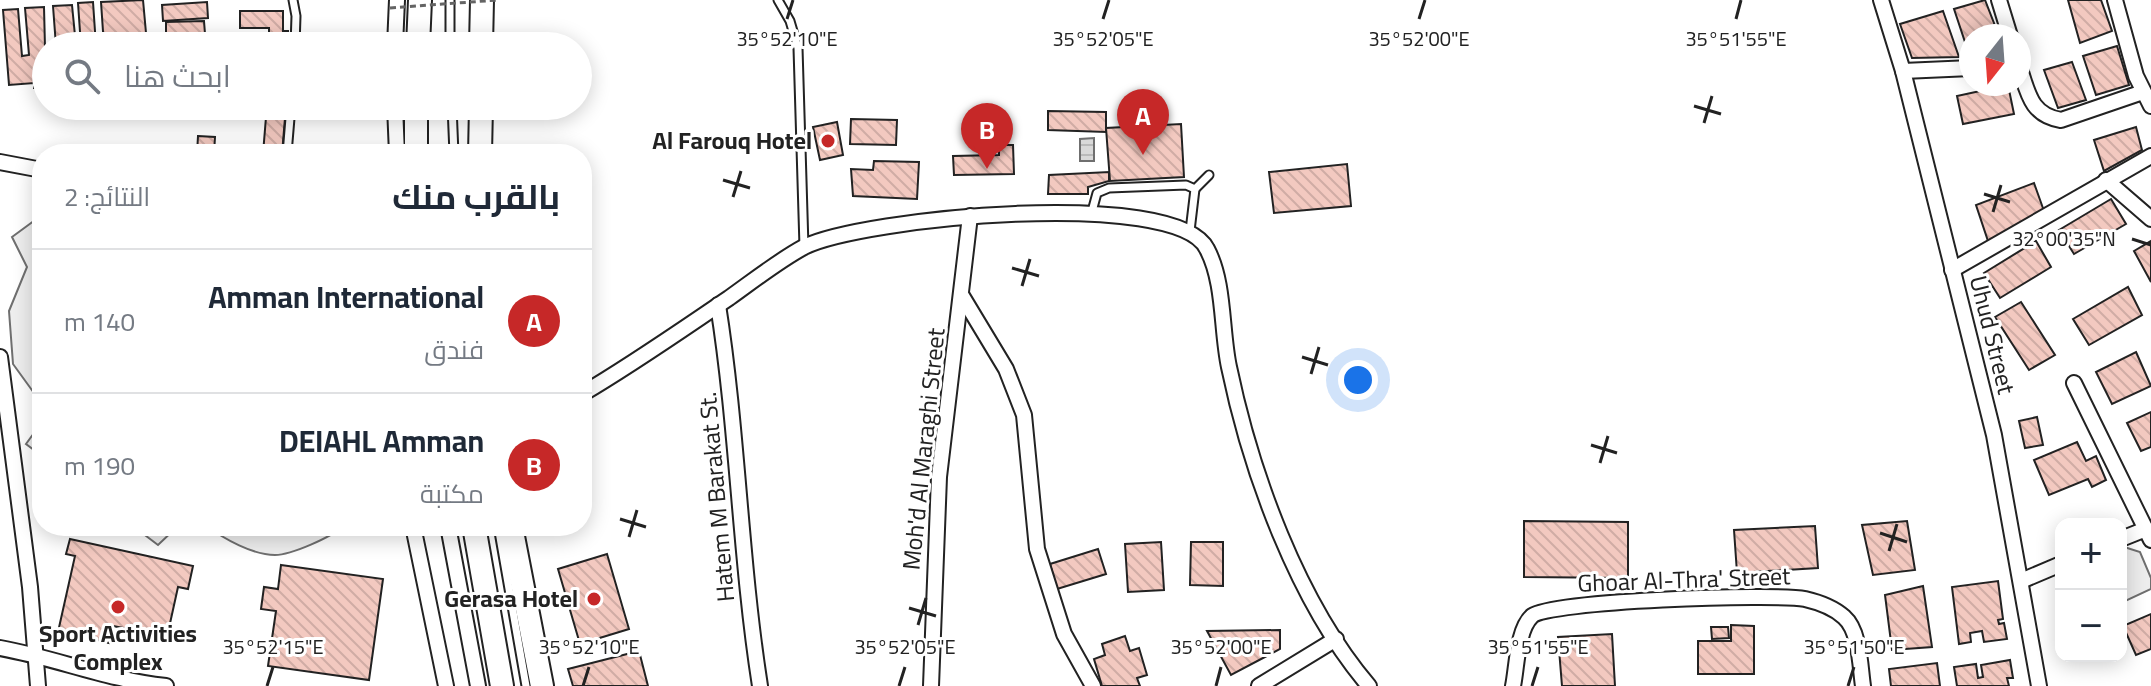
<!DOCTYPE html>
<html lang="ar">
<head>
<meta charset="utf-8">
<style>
  :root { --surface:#fff; --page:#f2f2f3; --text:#1f2937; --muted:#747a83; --line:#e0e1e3; --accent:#c62828 }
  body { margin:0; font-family:Georgia,Cairo,serif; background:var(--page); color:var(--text); direction:rtl }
  .controls { position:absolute; right:24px; bottom:24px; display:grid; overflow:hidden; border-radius:16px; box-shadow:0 4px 20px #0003 }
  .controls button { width:72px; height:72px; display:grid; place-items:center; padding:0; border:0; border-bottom:2px solid var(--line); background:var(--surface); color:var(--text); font:40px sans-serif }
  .compass { position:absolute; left:1959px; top:24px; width:72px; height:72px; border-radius:50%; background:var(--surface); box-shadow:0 4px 20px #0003; rotate:197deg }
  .you { position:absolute; left:1358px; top:380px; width:28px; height:28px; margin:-20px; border:6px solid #fff; border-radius:50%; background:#1a73e8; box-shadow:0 0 0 12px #1a73e833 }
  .badge { display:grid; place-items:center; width:52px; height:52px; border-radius:50%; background:var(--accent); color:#fff; font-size:26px; font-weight:700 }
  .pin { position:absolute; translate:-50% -66px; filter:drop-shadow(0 2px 4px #0008) }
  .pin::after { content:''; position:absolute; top:42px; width:28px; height:24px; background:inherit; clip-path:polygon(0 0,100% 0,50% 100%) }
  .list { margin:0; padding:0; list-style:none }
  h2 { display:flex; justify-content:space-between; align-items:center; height:104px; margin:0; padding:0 32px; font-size:34px }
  h2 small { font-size:26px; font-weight:400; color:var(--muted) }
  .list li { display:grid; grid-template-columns:52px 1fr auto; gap:24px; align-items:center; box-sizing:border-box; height:144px; padding:0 32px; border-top:2px solid var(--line) }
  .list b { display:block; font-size:30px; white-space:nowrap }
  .list p { margin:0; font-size:26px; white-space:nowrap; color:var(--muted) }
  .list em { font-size:26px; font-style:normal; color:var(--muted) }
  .icon { flex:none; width:44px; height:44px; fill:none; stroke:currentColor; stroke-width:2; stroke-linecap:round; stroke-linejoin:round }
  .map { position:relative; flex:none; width:2151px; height:686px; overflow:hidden; direction:ltr }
  .search { position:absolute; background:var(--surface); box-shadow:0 4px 20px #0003; left:32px; top:32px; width:560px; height:88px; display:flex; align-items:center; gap:20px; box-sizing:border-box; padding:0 28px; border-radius:44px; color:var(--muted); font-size:30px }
  .panel { position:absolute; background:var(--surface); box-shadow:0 4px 20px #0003; left:32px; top:144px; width:560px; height:392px; border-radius:32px; direction:rtl }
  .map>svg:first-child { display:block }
  .garden { fill:#eee; stroke:#6f6f6f; stroke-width:2 }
  .parking { fill:#ededed; stroke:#6f6f6f; stroke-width:2 }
  .water { fill:url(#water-rules); stroke:#6f6f6f; stroke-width:2 }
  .building { fill:url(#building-back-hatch); stroke:#222; stroke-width:2 }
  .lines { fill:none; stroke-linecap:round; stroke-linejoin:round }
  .lane-casing { stroke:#222; stroke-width:11 }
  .street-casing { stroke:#222; stroke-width:18 }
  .primary-casing { stroke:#222; stroke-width:26 }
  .lane { stroke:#fff; stroke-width:7 }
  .street { stroke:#fff; stroke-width:14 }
  .primary { stroke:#fff; stroke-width:22 }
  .path-bridge { stroke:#646464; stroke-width:3; stroke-dasharray:6 4; stroke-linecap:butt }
  .ticks { fill:none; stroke:#222; stroke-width:3 }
  .poi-dot { fill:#c62828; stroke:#fff; stroke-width:3 }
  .labels { text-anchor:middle; stroke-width:6; stroke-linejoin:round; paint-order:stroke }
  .poi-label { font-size:24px; font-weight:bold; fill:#222; stroke:#fff; text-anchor:end }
  .street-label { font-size:24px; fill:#222; stroke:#fff }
  .ticks-label { font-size:20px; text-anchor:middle; fill:#222; stroke:#fff; stroke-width:6; stroke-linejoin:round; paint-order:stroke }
</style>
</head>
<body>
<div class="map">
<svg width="2151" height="686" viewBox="0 0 2151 686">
  <defs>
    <pattern id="water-rules" width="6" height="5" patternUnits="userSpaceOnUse" patternTransform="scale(2)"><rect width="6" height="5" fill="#d9d9d9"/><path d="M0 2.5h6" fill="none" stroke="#bababa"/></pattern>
    <pattern id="building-back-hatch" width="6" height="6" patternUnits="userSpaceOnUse" patternTransform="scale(2)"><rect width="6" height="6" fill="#f3c9c0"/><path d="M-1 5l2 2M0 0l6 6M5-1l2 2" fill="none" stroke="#d0aca5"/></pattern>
  </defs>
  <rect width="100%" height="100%" fill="#fff"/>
  <g class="garden">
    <polygon points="42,215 42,404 13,364 9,311 27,267 12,237"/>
    <polygon points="42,422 42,456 26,444"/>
    <polygon points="133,526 178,526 158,545"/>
    <path d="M207 526H343C332 537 291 555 275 555 253 555 224 539 207 526Z"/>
  </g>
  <polygon class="parking" points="2121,546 2140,552 2151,578 2151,589 2121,603"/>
  <polygon class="water" points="1094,138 1094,161 1080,161 1080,139"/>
  <g class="building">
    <polygon points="143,0 147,44 104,46 101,2"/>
    <polygon points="1985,0 1999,36 1971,36 1968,51 1954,9"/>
    <polygon points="2068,0 2101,0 2112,31 2080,43"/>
    <polygon points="93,2 96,46 81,46 78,3"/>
    <polygon points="207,2 208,18 163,21 162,5"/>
    <polygon points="72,5 76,46 56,46 53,6"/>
    <polygon points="44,7 46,88 34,88 34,83 9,85 3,10 18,9 22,56 29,55 25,8"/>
    <polygon points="240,11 283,11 283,31 288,31 288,46 225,46 225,40 269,40 269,28 240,28"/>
    <polygon points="1943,11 1959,57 1912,58 1900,24"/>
    <polygon points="204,21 205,34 166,35 166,22"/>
    <polygon points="203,36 203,46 162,46 162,37"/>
    <polygon points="2117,46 2129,85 2096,95 2083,56"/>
    <polygon points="2072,62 2086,100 2058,108 2044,70"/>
    <polygon points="2008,85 2014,114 1963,124 1957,96"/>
    <polygon points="89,106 103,106 104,118 90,119"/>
    <polygon points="225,106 286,106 282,154 263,154 266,117 257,117 257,113 225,112"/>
    <polygon points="1048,111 1106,112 1106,132 1048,130"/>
    <polygon points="851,119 897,120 896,145 850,144"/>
    <polygon points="837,122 843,155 820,160 813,127"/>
    <polygon points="1181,124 1184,177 1110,181 1106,128"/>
    <polygon points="2136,127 2142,150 2104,171 2094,140"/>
    <polygon points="198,136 215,137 214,154 197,154"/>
    <polygon points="999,145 1013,145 1014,174 954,175 953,156 999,155"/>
    <polygon points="874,161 919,162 917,199 853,196 851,169 873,170"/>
    <polygon points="1347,164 1351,206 1274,213 1269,172"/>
    <polygon points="1109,172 1109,181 1088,187 1088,194 1048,194 1049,175"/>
    <polygon points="2034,183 2044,211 1989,244 1976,205"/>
    <polygon points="2111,199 2126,224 2074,254 2059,230"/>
    <polygon points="2036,241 2051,267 2000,298 1984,273"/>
    <polygon points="2151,241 2151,282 2134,251"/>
    <polygon points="2128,287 2142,315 2089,345 2073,319"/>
    <polygon points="2021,302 2055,355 2029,370 1995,317"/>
    <polygon points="2136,352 2151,386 2112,404 2096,372"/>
    <polygon points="2151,412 2151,447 2141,451 2127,423"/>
    <polygon points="2037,417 2043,445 2025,448 2019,421"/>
    <polygon points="2077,442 2086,461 2096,456 2106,480 2092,487 2088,479 2049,495 2034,460"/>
    <polygon points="1524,521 1628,522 1628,578 1524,577"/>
    <polygon points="1907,521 1915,570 1873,575 1862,525"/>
    <polygon points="1815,526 1818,568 1737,573 1734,530"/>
    <polygon points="70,539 193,566 188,589 178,587 167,637 113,626 109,643 58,632 75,556 66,554"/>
    <polygon points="1161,542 1164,590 1128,592 1125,544"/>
    <polygon points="1191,542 1223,542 1223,586 1190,585"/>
    <polygon points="1098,549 1106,574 1057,589 1050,564"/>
    <polygon points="607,554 629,629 580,644 558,569"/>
    <polygon points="281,565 383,579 369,680 268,666 276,611 261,609 264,587 278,589"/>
    <polygon points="1998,581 2003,619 1998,620 1999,624 2004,623 2007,639 1984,642 1982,631 1970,633 1971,642 1959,644 1952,587"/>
    <polygon points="1923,586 1932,647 1892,650 1885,595"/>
    <polygon points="2151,614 2151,649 2136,655 2123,626"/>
    <polygon points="1731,625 1754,626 1754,674 1698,674 1698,641 1731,641"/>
    <polygon points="1711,627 1728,627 1729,638 1712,639"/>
    <polygon points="1280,630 1280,649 1231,675 1207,631"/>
    <polygon points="1612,634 1615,686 1562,686 1558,637"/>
    <polygon points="1125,636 1130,651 1139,648 1147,675 1137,678 1140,686 1102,686 1094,659 1105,655 1102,644"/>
    <polygon points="639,651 648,686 573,686 568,669"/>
    <polygon points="2010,660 2013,678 2007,678 2009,686 1957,686 1954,667 1976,664 1978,678 1983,677 1981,665"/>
    <polygon points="1937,663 1940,686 1891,686 1889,669"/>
  </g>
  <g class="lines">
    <defs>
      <g id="lane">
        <polyline points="293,0 296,16 295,46"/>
        <polyline points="778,0 790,21 798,48 804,247"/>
        <polyline points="450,46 450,0"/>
        <polyline points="452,106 454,154"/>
        <polyline points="287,154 291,106"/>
        <polyline points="1195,189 1209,175"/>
        <polyline points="1091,215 1097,193 1109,188 1186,185 1195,189 1190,231"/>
        <polyline points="498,526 526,686"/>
        <polyline points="518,535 529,526"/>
      </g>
      <g id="street">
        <polyline points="1881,0 1903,71 1994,435 2039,686"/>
        <polyline points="1999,0 2010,36"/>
        <polyline points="2115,0 2136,76 2151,106"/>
        <polyline points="395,46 397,0"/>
        <path d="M2019 66C2028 92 2030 115 2061 120L2143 92"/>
        <polyline points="1903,71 1971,68"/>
        <polyline points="395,106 397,154"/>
        <polyline points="0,162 42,170"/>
        <polyline points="2106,180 2151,219"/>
        <polyline points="1952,270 2151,156"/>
        <polyline points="962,296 1006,369 1024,415 1037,549 1064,634 1093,686"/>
        <path d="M718 305C738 431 740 559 760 686"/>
        <polyline points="0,357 30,587 38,686"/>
        <polyline points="2074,383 2151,540"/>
        <path d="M582 394C633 364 680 331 729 298 753 281 778 261 804 247 862 218 1176 187 1207 249 1225 283 1221 330 1229 367 1251 473 1298 603 1369 686"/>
        <polyline points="413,526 446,686"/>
        <polyline points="448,526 478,686"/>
        <polyline points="2121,539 2146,529"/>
        <polyline points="2021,581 2061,564"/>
        <path d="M0 648C56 658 108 680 166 686"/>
        <polyline points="931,686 939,477 970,216"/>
        <polyline points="1259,686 1336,639"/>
        <path d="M1513 686C1517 667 1517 630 1532 616 1545 601 1776 593 1805 599 1818 602 1834 608 1844 617 1860 631 1860 666 1863 686"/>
      </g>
      <g id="primary">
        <polyline points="418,46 420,0"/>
        <polyline points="481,46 482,0"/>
        <polyline points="416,154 416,106"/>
        <polyline points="480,154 481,106"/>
        <polyline points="474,526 502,686"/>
        <polyline points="511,526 542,686"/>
      </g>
    </defs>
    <use href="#lane" class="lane-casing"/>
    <use href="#street" class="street-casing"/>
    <use href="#primary" class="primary-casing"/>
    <use href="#lane" class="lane"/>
    <use href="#street" class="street"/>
    <use href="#primary" class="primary"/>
    <polyline class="path-bridge" points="390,8 498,0"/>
  </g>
  <path class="ticks" d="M787 19 793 0M1103 19 1109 0M1419 19 1425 0M1736 19 1741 0M1694 106 1721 114M1704 123 1712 96M723 180 750 188M1984 194 2010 202M733 197 741 171M1993 212 2001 185M2132 239 2151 245M1012 268 1039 276M1022 286 1030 259M1302 357 1328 365M1311 374 1319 347M1591 445 1617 453M1600 463 1608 436M620 519 646 527M1880 533 1907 542M629 537 637 510M1889 551 1897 524M909 608 936 616M918 625 926 598M267 686 273 667M583 686 589 667M899 686 905 667M1216 686 1221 667M1532 686 1538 667M1848 686 1854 667"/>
  <g class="poi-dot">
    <circle cx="828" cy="141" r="8"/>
    <circle cx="594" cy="599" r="8"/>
    <circle cx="118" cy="607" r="8"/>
  </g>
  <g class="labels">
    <g class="poi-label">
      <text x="812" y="149">Al Farouq Hotel</text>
      <text x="578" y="607">Gerasa Hotel</text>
      <text x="118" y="642" text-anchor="middle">Sport Activities<tspan x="118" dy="28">Complex</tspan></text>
    </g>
    <g class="street-label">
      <text transform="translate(1992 335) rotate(76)" y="8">Uhud Street</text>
      <text transform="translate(924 449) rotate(-84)" y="8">Moh'd Al Maraghi Street</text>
      <text transform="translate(717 497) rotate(-95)" y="8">Hatem M Barakat St.</text>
      <text transform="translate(1684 580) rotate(-2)" y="8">Ghoar Al-Thra' Street</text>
    </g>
  </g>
  <g class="ticks-label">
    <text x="787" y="46">35°52'10"E</text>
    <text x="1103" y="46">35°52'05"E</text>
    <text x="1419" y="46">35°52'00"E</text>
    <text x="1736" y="46">35°51'55"E</text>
    <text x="2064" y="246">32°00'35"N</text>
    <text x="273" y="654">35°52'15"E</text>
    <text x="589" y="654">35°52'10"E</text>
    <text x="905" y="654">35°52'05"E</text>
    <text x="1221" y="654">35°52'00"E</text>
    <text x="1538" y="654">35°51'55"E</text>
    <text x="1854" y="654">35°51'50"E</text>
  </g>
</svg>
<div class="controls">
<button>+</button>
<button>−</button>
</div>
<svg class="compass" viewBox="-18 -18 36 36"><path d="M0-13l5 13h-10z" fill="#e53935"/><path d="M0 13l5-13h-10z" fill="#747a83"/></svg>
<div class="you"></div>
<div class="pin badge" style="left:1143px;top:155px">A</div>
<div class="pin badge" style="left:987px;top:169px">B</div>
<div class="search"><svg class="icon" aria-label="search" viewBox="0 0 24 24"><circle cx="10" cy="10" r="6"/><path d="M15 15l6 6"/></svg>ابحث هنا</div>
<section class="panel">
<h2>بالقرب منك<small>النتائج: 2</small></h2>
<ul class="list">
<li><span class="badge">A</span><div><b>Amman International</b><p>فندق</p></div><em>140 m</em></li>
<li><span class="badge">B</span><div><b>DEIAHL Amman</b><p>مكتبة</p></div><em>190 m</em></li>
</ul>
</section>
</div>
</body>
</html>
